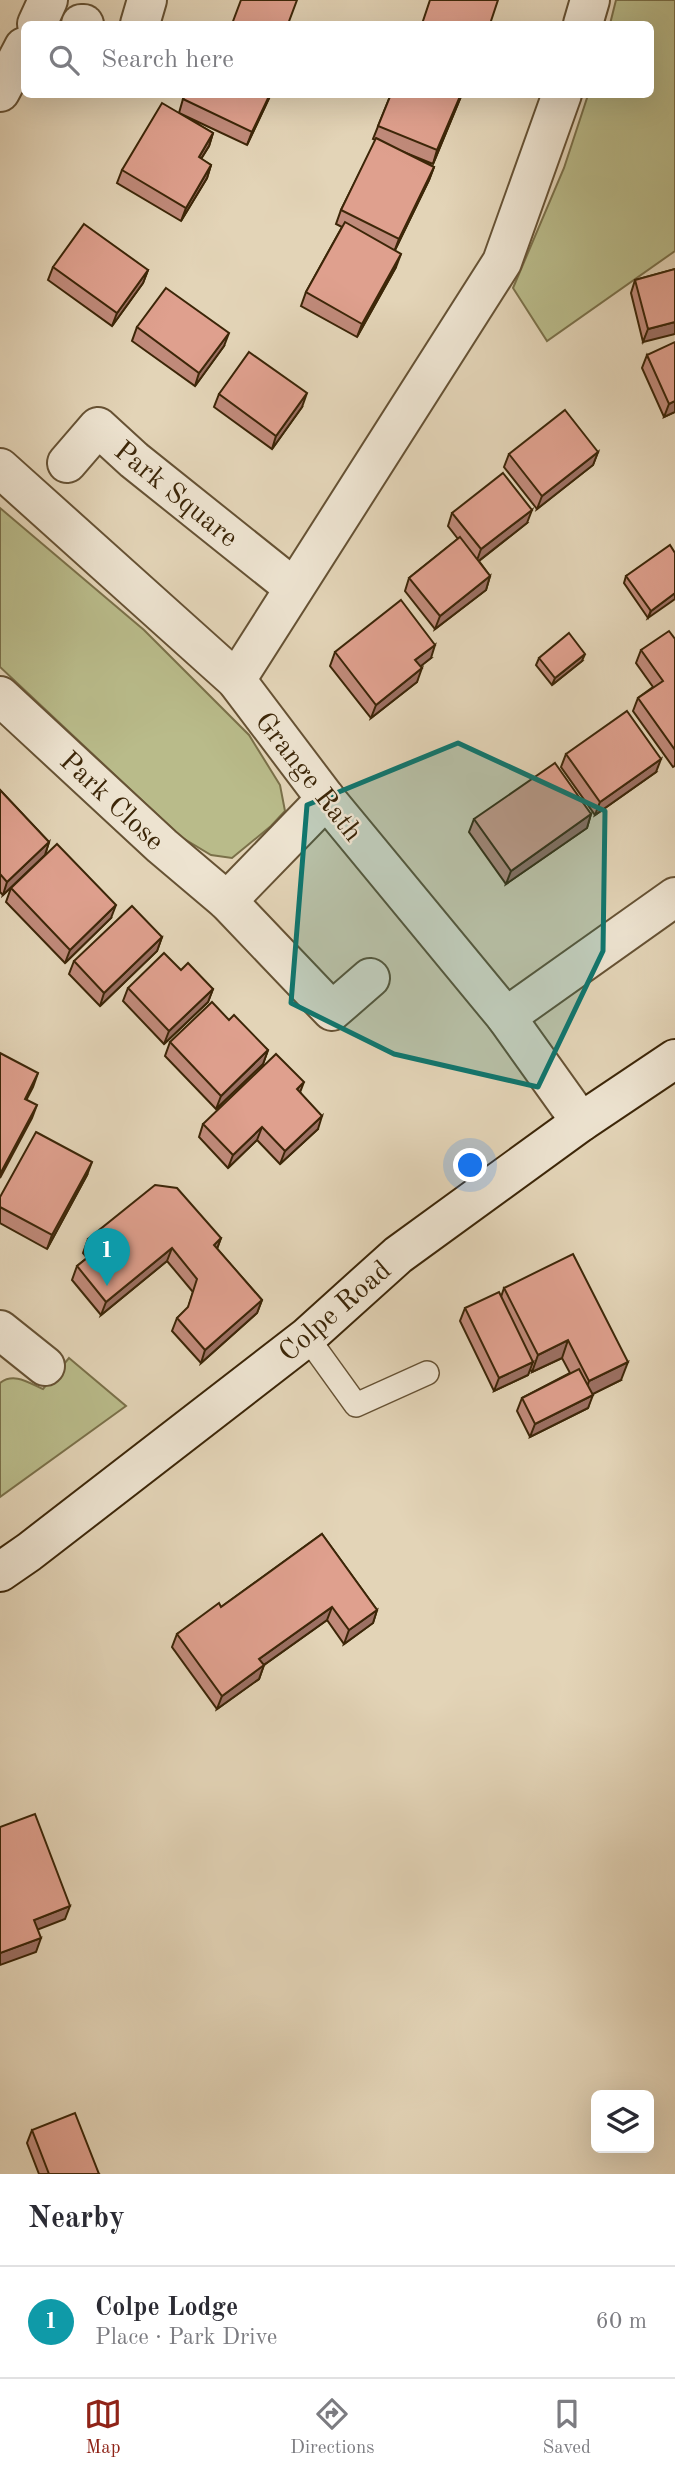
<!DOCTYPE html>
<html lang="en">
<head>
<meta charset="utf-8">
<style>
  :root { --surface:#fff; --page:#f2f2f3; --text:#2b2b33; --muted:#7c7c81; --line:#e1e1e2; --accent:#8f2418 }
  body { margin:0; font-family:"Old Standard TT",serif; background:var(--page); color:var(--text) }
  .controls { position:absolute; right:21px; bottom:21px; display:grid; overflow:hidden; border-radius:10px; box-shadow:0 7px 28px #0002 }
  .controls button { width:63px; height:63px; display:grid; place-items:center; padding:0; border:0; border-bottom:2px solid var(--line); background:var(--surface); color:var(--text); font:35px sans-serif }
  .you { position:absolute; left:471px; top:1166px; width:24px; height:24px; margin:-18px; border:5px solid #fff; border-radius:50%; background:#1a73e8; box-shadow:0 0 0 10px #1a73e833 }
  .badge { display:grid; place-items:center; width:46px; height:46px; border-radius:50%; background:var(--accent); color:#fff; font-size:23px; font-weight:700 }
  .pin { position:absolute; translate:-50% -58px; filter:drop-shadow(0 2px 4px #0008) }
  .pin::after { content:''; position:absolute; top:37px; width:24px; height:21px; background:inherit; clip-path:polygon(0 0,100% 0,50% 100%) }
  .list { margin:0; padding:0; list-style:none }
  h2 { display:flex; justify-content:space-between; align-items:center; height:91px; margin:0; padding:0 28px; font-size:30px }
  h2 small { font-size:23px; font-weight:400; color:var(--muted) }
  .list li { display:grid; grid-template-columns:46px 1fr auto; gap:21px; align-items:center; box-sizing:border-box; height:112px; padding:0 28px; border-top:2px solid var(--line) }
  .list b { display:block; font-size:26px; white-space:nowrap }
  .list p { margin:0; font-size:23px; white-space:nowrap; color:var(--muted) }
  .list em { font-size:23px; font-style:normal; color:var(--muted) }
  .icon { flex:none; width:38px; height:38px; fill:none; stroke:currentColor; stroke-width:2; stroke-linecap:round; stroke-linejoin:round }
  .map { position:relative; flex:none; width:675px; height:2174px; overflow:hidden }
  .search { position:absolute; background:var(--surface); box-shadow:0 7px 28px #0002; left:21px; right:21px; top:21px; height:77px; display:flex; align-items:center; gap:18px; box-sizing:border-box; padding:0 24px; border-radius:10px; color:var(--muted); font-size:26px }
  .sheet { height:203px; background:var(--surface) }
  nav { display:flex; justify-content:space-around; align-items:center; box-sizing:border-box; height:98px; border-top:2px solid var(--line); background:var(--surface); font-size:19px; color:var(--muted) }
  nav a { display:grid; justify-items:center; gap:4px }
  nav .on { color:var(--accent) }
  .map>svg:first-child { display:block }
  .green { fill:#b9bb8a; stroke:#7a7049; stroke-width:2 }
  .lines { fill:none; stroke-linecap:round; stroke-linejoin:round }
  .lane-casing { stroke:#665234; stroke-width:26 }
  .street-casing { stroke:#665234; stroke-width:42 }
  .secondary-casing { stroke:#3c2608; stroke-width:42 }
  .lane { stroke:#ede3d0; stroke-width:23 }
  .street { stroke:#ede3d0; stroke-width:38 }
  .secondary { stroke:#ede3d0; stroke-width:38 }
  .wall { fill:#c08a7a; stroke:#3c2608; stroke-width:2 }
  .shaded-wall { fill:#9c7063; stroke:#3c2608; stroke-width:2 }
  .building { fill:#dfa08e; stroke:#3c2608; stroke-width:2 }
  .marked { fill:#0f766e; fill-opacity:0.2; stroke:#0f766e; stroke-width:5; stroke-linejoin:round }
  .labels { text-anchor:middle; stroke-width:5; stroke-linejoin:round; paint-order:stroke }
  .street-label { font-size:28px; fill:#3c2608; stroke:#ede3d0 }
</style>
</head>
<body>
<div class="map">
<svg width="675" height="2174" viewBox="0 0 675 2174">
  <rect width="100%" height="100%" fill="#e3d4b7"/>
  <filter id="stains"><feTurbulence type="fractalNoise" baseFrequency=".00286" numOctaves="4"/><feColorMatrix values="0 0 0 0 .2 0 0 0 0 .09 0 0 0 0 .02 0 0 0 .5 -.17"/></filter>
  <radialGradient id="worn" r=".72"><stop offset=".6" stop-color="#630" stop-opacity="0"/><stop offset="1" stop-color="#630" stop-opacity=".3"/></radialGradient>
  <g class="green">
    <polygon points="616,0 675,0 675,251 547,341 513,288 564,168 588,95 650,94 650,24 610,24"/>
    <polygon points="0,508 144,630 249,735 280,785 285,811 271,826 232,858 211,855 181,837 0,667"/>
    <path d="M69 1358 126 1406 0 1497V1383C14 1372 29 1383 43 1389Z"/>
  </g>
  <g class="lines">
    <defs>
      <polyline id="lane" points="307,1337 356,1405 427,1373"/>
      <g id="street">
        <polyline points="37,24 48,0"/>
        <polyline points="81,24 84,24"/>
        <polyline points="140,24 147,0"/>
        <polyline points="583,24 590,0"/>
        <polyline points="0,92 24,47"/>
        <polyline points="67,463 98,427 134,460 294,588"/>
        <polyline points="0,468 236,680 326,799 506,1017 581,1122"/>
        <polyline points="236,680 502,262 562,94"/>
        <polyline points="0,696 162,846 227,901 332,1011 370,978"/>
        <polyline points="227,901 326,799"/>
        <polyline points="506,1017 675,897"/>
        <polyline points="0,1330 45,1366"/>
      </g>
      <polyline id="secondary" points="0,1572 29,1552 307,1337 398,1255 581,1122 675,1059"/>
    </defs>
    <use href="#lane" class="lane-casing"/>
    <use href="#street" class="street-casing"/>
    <use href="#secondary" class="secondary-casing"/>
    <use href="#lane" class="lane"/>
    <use href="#street" class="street"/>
    <use href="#secondary" class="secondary"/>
  </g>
  <g class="wall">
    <polygon points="271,94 247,145 179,113 213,133 209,146 201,159 211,165 207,178 181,221 117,183 122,170 179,113 183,99"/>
    <polygon points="391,94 462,94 433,164 401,151 434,167 429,180 395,250 396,267 357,337 301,306 306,292 342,227 336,224 341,210 376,140 373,139"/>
    <polygon points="53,267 148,270 143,283 112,326 48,280"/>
    <polygon points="675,269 643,342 631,293 635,280"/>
    <polygon points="137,327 224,346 195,386 132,341"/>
    <polygon points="647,355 675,412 664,417 642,368"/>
    <polygon points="219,394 302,407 272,449 214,407"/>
    <polygon points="598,452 593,465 537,509 504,467 509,454"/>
    <polygon points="452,513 527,523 479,561 490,576 486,590 435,629 405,591 409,578 458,539 448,526"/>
    <polygon points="675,553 648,618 624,583 626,576"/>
    <polygon points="675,639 675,766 673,767 633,711 638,698 653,687 636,663 641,650"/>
    <polygon points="335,652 431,658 420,666 417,682 371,718 330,666"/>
    <polygon points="539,658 582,661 552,685 536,665"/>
    <polygon points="566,754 656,772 595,815 561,767"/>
    <polygon points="0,790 49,842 45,855 3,895 0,892"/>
    <polygon points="591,814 587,828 506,884 469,832 474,819"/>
    <polygon points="11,888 111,918 65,963 6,902"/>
    <polygon points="162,937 157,951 100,1006 69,974 74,961"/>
    <polygon points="181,970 213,989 208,1002 164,1044 123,1001 128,988"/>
    <polygon points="229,1020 268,1050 263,1064 216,1109 165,1056 170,1042"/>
    <polygon points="300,1092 318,1129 280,1164 257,1140 228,1168 199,1137 203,1124"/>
    <polygon points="87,1175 47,1249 0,1223 0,1197"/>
    <polygon points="221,1238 217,1249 262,1300 257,1313 201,1363 172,1331 177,1318 188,1308 193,1292 167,1261 101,1315 72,1280 77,1266 87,1258 83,1253 88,1239"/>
    <polygon points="504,1288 621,1380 592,1394 588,1408 530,1437 517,1411 522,1398 570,1373 562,1358 532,1372 530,1369 528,1375 494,1391 460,1321 465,1308 501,1297"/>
    <polygon points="322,1534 377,1610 373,1623 344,1644 327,1620 264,1665 259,1679 217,1709 172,1647 177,1634 221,1607"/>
    <polygon points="32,2130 99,2174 39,2174 27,2143"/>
  </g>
  <g class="shaded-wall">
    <polygon points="270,94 271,94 247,145 252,132"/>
    <polygon points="461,94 462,94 433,164 437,150"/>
    <polygon points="213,133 209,146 194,170 199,157"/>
    <polygon points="211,165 207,178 181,221 186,208"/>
    <polygon points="434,167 429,180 394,252 399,239"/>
    <polygon points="401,254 396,267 357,337 362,324"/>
    <polygon points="148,270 143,283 112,326 117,313"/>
    <polygon points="675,322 675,334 643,342 648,329"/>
    <polygon points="229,333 224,346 195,386 199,373"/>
    <polygon points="307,393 302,407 272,449 276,436"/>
    <polygon points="675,401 675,412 664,417 669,404"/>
    <polygon points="598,452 593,465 537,509 542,496"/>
    <polygon points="532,510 527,523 476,563 481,549"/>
    <polygon points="490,576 486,590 435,629 440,616"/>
    <polygon points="675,593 675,599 648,618 651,611"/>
    <polygon points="435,645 431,658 411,674 415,660"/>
    <polygon points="585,654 582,661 552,685 555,678"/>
    <polygon points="422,668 417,682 371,718 376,705"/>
    <polygon points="661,759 656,772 595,815 600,802"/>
    <polygon points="591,814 587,828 506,884 511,871"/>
    <polygon points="49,842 45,855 3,895 7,882"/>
    <polygon points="116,905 111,918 65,963 70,950"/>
    <polygon points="162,937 157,951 100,1006 104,993"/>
    <polygon points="213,989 208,1002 164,1044 169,1031"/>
    <polygon points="268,1050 263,1064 216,1109 221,1096"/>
    <polygon points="38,1073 33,1087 20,1112 25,1099"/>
    <polygon points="304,1082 299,1095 297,1089"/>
    <polygon points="37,1105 32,1118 0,1178 0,1174"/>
    <polygon points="322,1116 318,1129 280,1164 285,1151"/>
    <polygon points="262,1127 257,1140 228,1168 233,1155"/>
    <polygon points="92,1162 87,1175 47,1249 52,1235"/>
    <polygon points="221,1238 216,1251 214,1245"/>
    <polygon points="172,1248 167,1261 101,1315 106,1302"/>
    <polygon points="262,1300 257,1313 201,1363 205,1350"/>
    <polygon points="568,1340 562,1358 532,1372 538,1355"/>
    <polygon points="533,1362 528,1375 494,1391 499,1378"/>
    <polygon points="628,1362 621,1380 583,1399 589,1381"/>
    <polygon points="593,1395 588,1408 530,1437 535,1424"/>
    <polygon points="332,1607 327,1620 254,1672 259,1659"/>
    <polygon points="377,1610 373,1623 344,1644 349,1630"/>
    <polygon points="264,1665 259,1679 217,1709 222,1696"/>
    <polygon points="70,1906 65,1919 29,1933 34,1920"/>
    <polygon points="41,1938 36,1952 0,1965 0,1953"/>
  </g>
  <g class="building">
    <polygon points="241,0 297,0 288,24 232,24"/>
    <polygon points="430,0 498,0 490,24 422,24"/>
    <polygon points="186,94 270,94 252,132 183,99"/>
    <polygon points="391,94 461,94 437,150 378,126"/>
    <polygon points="162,103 213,133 199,157 211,165 186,208 122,170"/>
    <polygon points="376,138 434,167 399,239 341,210"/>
    <polygon points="345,222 401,254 362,324 306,292"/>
    <polygon points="84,224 148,270 117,313 53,267"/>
    <polygon points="675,269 675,322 648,329 635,280"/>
    <polygon points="166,288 229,333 199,373 137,327"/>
    <polygon points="675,342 675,401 669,404 647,355"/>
    <polygon points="249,352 307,393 276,436 219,394"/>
    <polygon points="565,410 598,452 542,496 509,454"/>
    <polygon points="503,473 532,510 481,549 452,513"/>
    <polygon points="460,537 490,576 440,616 409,578"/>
    <polygon points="670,545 675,553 675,593 651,611 626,576"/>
    <polygon points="401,600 435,645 415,660 422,668 376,705 335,652"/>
    <polygon points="669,631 675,639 675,750 638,698 663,681 641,650"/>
    <polygon points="569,633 585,654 555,678 539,658"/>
    <polygon points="627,711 661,759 600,802 566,754"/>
    <polygon points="555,763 591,814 511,871 474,819"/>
    <polygon points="0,790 49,842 7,882 0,874"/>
    <polygon points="57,844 116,905 70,950 11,888"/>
    <polygon points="132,906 162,937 104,993 74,961"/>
    <polygon points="164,953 181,970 188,963 213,989 169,1031 128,988"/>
    <polygon points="212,1002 229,1020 234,1015 268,1050 221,1096 170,1042"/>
    <polygon points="0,1053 38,1073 25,1099 37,1105 0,1174"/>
    <polygon points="276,1054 304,1082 297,1089 322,1116 285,1151 262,1127 233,1155 203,1124"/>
    <polygon points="36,1132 92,1162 52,1235 0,1207 0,1197"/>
    <polygon points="155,1185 177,1188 221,1238 214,1245 262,1300 205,1350 177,1318 188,1307 197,1279 172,1248 106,1302 77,1266 97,1250 88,1239"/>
    <polygon points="573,1254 628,1362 589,1381 568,1340 538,1355 504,1288"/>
    <polygon points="499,1292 533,1362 499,1378 465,1308"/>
    <polygon points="579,1369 593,1395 535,1424 522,1398"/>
    <polygon points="322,1534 377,1610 349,1630 332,1607 259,1659 264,1665 222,1696 177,1634 219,1603 221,1607"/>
    <polygon points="35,1814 70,1906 34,1920 41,1938 0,1953 0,1827"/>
    <polygon points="75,2113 99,2174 49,2174 32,2130"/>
  </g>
  <path class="marked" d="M458 743 605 811 603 951 538 1087 394 1054 291 1003 307 805Z"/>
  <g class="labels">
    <g class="street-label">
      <text transform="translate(177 493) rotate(39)" y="10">Park Square</text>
      <text transform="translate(310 776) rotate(52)" y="10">Grange Rath</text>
      <text transform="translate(113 800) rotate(43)" y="10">Park Close</text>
      <text transform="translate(334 1310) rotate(-41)" y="10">Colpe Road</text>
    </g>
  </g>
  <rect width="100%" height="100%" filter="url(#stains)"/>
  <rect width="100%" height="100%" fill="url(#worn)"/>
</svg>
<div class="controls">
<button><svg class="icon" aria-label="layers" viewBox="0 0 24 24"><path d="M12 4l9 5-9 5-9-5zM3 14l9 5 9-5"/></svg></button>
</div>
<div class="you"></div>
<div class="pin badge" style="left:107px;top:1286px;background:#0f9aa8">1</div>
<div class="search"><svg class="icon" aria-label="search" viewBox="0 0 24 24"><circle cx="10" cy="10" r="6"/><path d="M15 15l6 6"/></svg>Search here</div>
</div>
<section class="sheet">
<h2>Nearby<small></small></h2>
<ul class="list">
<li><span class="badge" style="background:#0f9aa8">1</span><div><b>Colpe Lodge</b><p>Place · Park Drive</p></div><em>60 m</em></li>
</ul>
</section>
<nav>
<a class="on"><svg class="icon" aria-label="map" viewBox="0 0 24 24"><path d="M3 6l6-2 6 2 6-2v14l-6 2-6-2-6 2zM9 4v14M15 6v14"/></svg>Map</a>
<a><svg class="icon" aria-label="directions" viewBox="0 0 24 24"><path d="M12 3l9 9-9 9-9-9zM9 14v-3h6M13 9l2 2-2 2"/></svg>Directions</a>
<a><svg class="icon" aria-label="saved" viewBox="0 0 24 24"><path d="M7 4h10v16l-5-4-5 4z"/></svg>Saved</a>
</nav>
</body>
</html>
